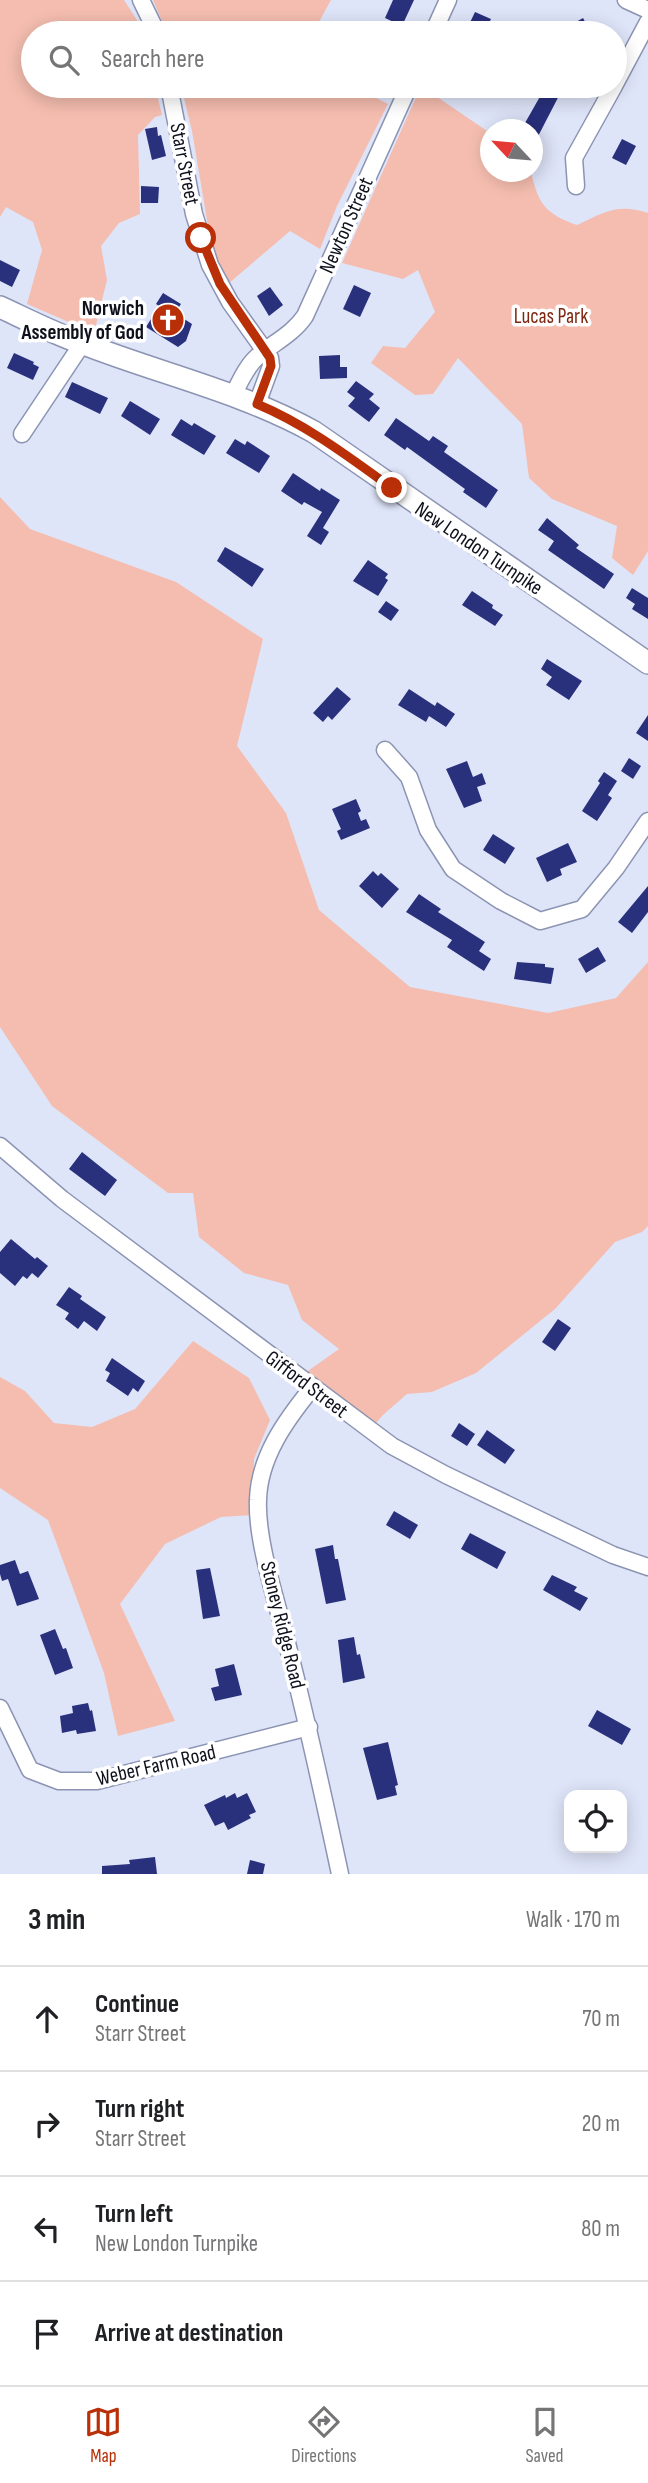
<!DOCTYPE html>
<html lang="en">
<head>
<meta charset="utf-8">
<style>
  :root { --surface:#fff; --page:#f6f6f6; --text:#202124; --muted:#757577; --line:#e0e0e0; --accent:#b92f07 }
  body { margin:0; font-family:"Sofia Sans Condensed",sans-serif; background:var(--page); color:var(--text) }
  .controls { position:absolute; right:21px; bottom:21px; display:grid; overflow:hidden; border-radius:14px; box-shadow:0 4px 18px #0003 }
  .controls button { width:63px; height:63px; display:grid; place-items:center; padding:0; border:0; border-bottom:2px solid var(--line); background:var(--surface); color:var(--text); font:35px sans-serif }
  .compass { position:absolute; left:480px; top:119px; width:63px; height:63px; border-radius:50%; background:var(--surface); box-shadow:0 4px 18px #0003; rotate:296deg }
  .stop { position:absolute; width:21px; height:21px; margin:-16px; border:5px solid #b92f07; border-radius:50%; background:#fff }
  .stop.end { background:#b92f07; border-color:#fff; box-shadow:0 2px 7px #0008 }
  .list { margin:0; padding:0; list-style:none }
  h2 { display:flex; justify-content:space-between; align-items:center; height:91px; margin:0; padding:0 28px; font-size:30px }
  h2 small { font-size:23px; font-weight:400; color:var(--muted) }
  .list li { display:grid; grid-template-columns:46px 1fr auto; gap:21px; align-items:center; box-sizing:border-box; height:105px; padding:0 28px; border-top:2px solid var(--line) }
  .list b { display:block; font-size:26px; white-space:nowrap }
  .list p { margin:0; font-size:23px; white-space:nowrap; color:var(--muted) }
  .list em { font-size:23px; font-style:normal; color:var(--muted) }
  .icon { flex:none; width:38px; height:38px; fill:none; stroke:currentColor; stroke-width:2; stroke-linecap:round; stroke-linejoin:round }
  .map { position:relative; flex:none; width:648px; height:1874px; overflow:hidden }
  .search { position:absolute; background:var(--surface); box-shadow:0 4px 18px #0003; left:21px; right:21px; top:21px; height:77px; display:flex; align-items:center; gap:18px; box-sizing:border-box; padding:0 24px; border-radius:38px; color:var(--muted); font-size:26px }
  .sheet { height:511px; background:var(--surface) }
  nav { display:flex; justify-content:space-around; align-items:center; box-sizing:border-box; height:98px; border-top:2px solid var(--line); background:var(--surface); font-size:19px; color:var(--muted) }
  nav a { display:grid; justify-items:center; gap:4px }
  nav .on { color:var(--accent) }
  .map>svg:first-child { display:block }
  .green { fill:#f4bdaf }
  .building { fill:#29307c }
  .lines { fill:none; stroke-linecap:round; stroke-linejoin:round }
  .minor-casing { stroke:#8c94b3; stroke-width:19 }
  .major-casing { stroke:#8c94b3; stroke-width:24 }
  .minor { stroke:#fff; stroke-width:16 }
  .major { stroke:#fff; stroke-width:21 }
  .route { stroke:#b92f07; stroke-width:9 }
  .labels { text-anchor:middle; stroke-width:7; stroke-linejoin:round; paint-order:stroke }
  .street-label { font-size:21px; fill:#0e101c; stroke:#fff }
  .poi-label { font-size:21px; font-weight:bold; fill:#0e101c; stroke:#fff; text-anchor:end }
  .park-label { font-size:21px; fill:#7f2711; stroke:#fff }
</style>
</head>
<body>
<div class="map">
<svg width="648" height="1874" viewBox="0 0 648 1874">
  <rect width="100%" height="100%" fill="#dfe5f9"/>
  <g class="green">
    <polygon points="0,0 124,0 144,31 144,33 33,33 33,86 155,86 162,115 155,117 138,135 140,214 119,223 101,246 107,280 94,333 27,304 42,250 33,222 6,207 0,217"/>
    <polygon points="153,0 331,0 313,33 167,33"/>
    <polygon points="181,86 353,86 388,104 337,206 320,249 290,231 228,284 211,244 192,131"/>
    <path d="M421 86 490 133V172H531C538 203 545 214 577 225 605 212 617 203 648 213V551L633 575 612 558 617 526 552 499 529 478 522 424 458 358 433 394 415 395 371 363 383 346 405 348 435 312 418 270 403 279 342 263Z"/>
    <polygon points="0,497 30,529 176,582 263,639 237,746 286,813 319,910 410,987 548,1013 616,998 648,962 648,1226 642,1232 615,1242 555,1309 476,1373 432,1392 407,1394 383,1415 374,1425 305,1373 339,1349 302,1320 288,1285 244,1273 199,1237 193,1193 168,1193 52,1106 0,1027"/>
    <polygon points="193,1341 249,1378 270,1420 254,1459 253,1515 221,1517 165,1544 120,1604 175,1721 118,1736 104,1673 48,1520 0,1488 0,1377 25,1391 54,1423 92,1427 135,1409"/>
  </g>
  <g class="building">
    <polygon points="393,0 414,0 402,26 385,18"/>
    <polygon points="475,12 491,19 484,33 465,33"/>
    <polygon points="583,18 591,33 573,33 569,26"/>
    <polygon points="546,86 564,86 533,146 533,130 521,130"/>
    <polygon points="157,127 158,136 161,135 166,156 152,160 145,129"/>
    <polygon points="622,139 636,146 626,165 612,158"/>
    <polygon points="141,186 159,187 158,203 141,203"/>
    <polygon points="0,260 20,270 12,287 0,281"/>
    <polygon points="354,285 371,293 360,317 343,309"/>
    <polygon points="270,287 283,305 269,316 257,296"/>
    <polygon points="163,293 181,304 177,310 180,312 178,315 192,324 186,341 178,347 146,327 159,306 156,304"/>
    <polygon points="14,353 34,362 33,364 39,367 33,380 7,368"/>
    <polygon points="340,355 340,367 347,367 347,378 320,379 319,356"/>
    <polygon points="356,381 374,394 369,399 380,408 369,422 348,406 355,398 347,392"/>
    <polygon points="72,382 108,398 100,414 65,397"/>
    <polygon points="130,401 160,419 150,435 121,416"/>
    <polygon points="396,418 429,441 433,436 448,446 444,452 498,490 486,508 463,492 465,489 407,447 405,450 384,435"/>
    <polygon points="181,419 192,426 194,423 216,436 204,455 171,435"/>
    <polygon points="235,439 245,445 247,441 270,456 259,473 226,453"/>
    <polygon points="293,473 320,491 321,488 340,500 323,528 329,532 321,545 307,536 322,512 304,502 302,505 281,491"/>
    <polygon points="547,518 579,545 576,548 614,574 604,589 548,550 554,541 538,530"/>
    <polygon points="225,547 264,569 252,587 217,561"/>
    <polygon points="368,560 388,574 385,578 388,580 378,596 353,581"/>
    <polygon points="632,588 648,598 648,619 632,609 635,604 626,598"/>
    <polygon points="472,591 493,605 492,608 503,615 495,626 462,605"/>
    <polygon points="386,601 399,610 391,621 378,612"/>
    <polygon points="547,659 582,681 569,700 546,685 552,677 541,669"/>
    <polygon points="337,687 351,699 332,720 328,716 323,722 313,713"/>
    <polygon points="409,689 435,706 437,702 455,714 446,727 429,716 426,722 398,705"/>
    <polygon points="648,715 648,741 636,733"/>
    <polygon points="629,758 641,766 633,779 621,771"/>
    <polygon points="467,761 473,777 482,773 486,784 477,787 482,801 464,808 446,769"/>
    <polygon points="604,772 617,781 608,795 612,798 597,821 582,811 600,783 598,781"/>
    <polygon points="356,799 361,811 358,813 361,821 366,819 370,828 341,840 337,831 341,829 332,809"/>
    <polygon points="493,834 515,848 505,864 483,850"/>
    <polygon points="568,843 577,862 560,869 562,875 547,882 536,858"/>
    <polygon points="373,871 378,876 381,873 399,889 382,908 359,886"/>
    <polygon points="648,886 648,912 632,933 618,922"/>
    <polygon points="419,894 441,909 438,912 485,942 479,951 491,959 484,971 447,947 452,940 406,912"/>
    <polygon points="598,947 606,961 586,973 578,959"/>
    <polygon points="517,962 545,964 545,967 554,968 551,984 514,979"/>
    <polygon points="82,1152 117,1180 105,1196 69,1169"/>
    <polygon points="11,1239 35,1259 37,1257 48,1266 38,1278 32,1273 27,1279 23,1276 15,1286 0,1273 0,1252"/>
    <polygon points="69,1287 82,1296 80,1299 106,1317 97,1331 84,1321 78,1329 65,1319 69,1313 56,1305"/>
    <polygon points="558,1319 571,1328 555,1351 542,1342"/>
    <polygon points="112,1358 145,1381 138,1392 133,1388 128,1396 106,1381 110,1373 105,1370"/>
    <polygon points="459,1423 475,1434 467,1446 451,1436"/>
    <polygon points="487,1430 515,1450 505,1464 477,1445"/>
    <polygon points="394,1511 418,1525 410,1539 386,1525"/>
    <polygon points="470,1533 506,1552 497,1569 461,1549"/>
    <polygon points="333,1545 335,1559 338,1559 346,1600 326,1604 315,1549"/>
    <polygon points="15,1560 20,1574 28,1571 39,1599 17,1606 8,1579 2,1581 0,1574 0,1565"/>
    <polygon points="210,1568 220,1616 203,1619 196,1570"/>
    <polygon points="552,1575 577,1587 574,1591 588,1598 580,1611 543,1590"/>
    <polygon points="55,1629 63,1649 66,1648 73,1668 55,1675 40,1635"/>
    <polygon points="354,1637 357,1655 360,1654 365,1678 343,1683 338,1640"/>
    <polygon points="234,1664 242,1695 215,1701 211,1688 219,1686 215,1669"/>
    <polygon points="88,1703 90,1711 92,1710 96,1731 77,1734 76,1730 62,1733 60,1716 73,1713 72,1706"/>
    <polygon points="597,1710 631,1729 622,1745 588,1726"/>
    <polygon points="388,1742 398,1785 395,1786 397,1795 377,1800 363,1748"/>
    <polygon points="235,1793 237,1798 247,1793 256,1812 249,1815 251,1818 228,1830 224,1822 215,1826 204,1805 225,1795 226,1798"/>
    <polygon points="155,1857 157,1874 102,1874 102,1866 130,1864 129,1860"/>
    <polygon points="250,1860 265,1864 263,1874 247,1874"/>
  </g>
  <g class="lines">
    <defs>
      <g id="minor">
        <polyline points="141,0 157,33"/>
        <polyline points="626,0 648,10"/>
        <polyline points="433,33 448,0"/>
        <polyline points="615,84 648,22"/>
        <polyline points="169,86 194,214 210,265 230,302 270,358 271,366 257,404"/>
        <polyline points="576,186 574,158 614,86"/>
        <path d="M233 395C240 382 246 367 257 357 273 343 293 334 305 316L409 86"/>
        <polyline points="22,434 82,344"/>
        <polyline points="385,750 409,777 428,830 453,869 501,901 540,921 582,909 616,868 648,821"/>
        <polyline points="0,1146 62,1199 392,1446 446,1475 613,1555 648,1567"/>
        <path d="M312 1388C286 1420 259 1457 258 1500 256 1543 279 1608 289 1651 308 1725 324 1799 340 1874"/>
        <polyline points="0,1708 30,1770 59,1781 97,1781 309,1727"/>
      </g>
      <path id="major" d="M0 307C28 320 55 334 84 344 161 374 242 392 314 432L648 663"/>
    </defs>
    <use href="#minor" class="minor-casing"/>
    <use href="#major" class="major-casing"/>
    <use href="#minor" class="minor"/>
    <use href="#major" class="major"/>
  </g>
  <g class="lines">
    <path class="route" d="M201 238 220 284 270 358 271 366 257 404C307 425 349 457 392 488"/>
  </g>
  <defs>
    <symbol id="church-disc" viewBox="-11 -11 22 22"><circle r="9.5" fill="#b92f07" stroke="#fff"/><path d="M-1.2-6h2.4v3.5h3.3v2.4h-3.3V6h-2.4V-.1h-3.3v-2.4h3.3Z" fill="#fff"/></symbol>
  </defs>
  <g fill-rule="evenodd">
    <use href="#church-disc" x="149" y="301" width="38" height="38"/>
  </g>
  <g class="labels">
    <g class="street-label">
      <text transform="translate(185 164) rotate(79)" y="7">Starr Street</text>
      <text transform="translate(346 225) rotate(-66)" y="7">Newton Street</text>
      <text transform="translate(479 548) rotate(34)" y="7">New London Turnpike</text>
      <text transform="translate(307 1384) rotate(37)" y="7">Gifford Street</text>
      <text transform="translate(283 1625) rotate(76)" y="7">Stoney Ridge Road</text>
      <text transform="translate(156 1765) rotate(-13)" y="7">Weber Farm Road</text>
    </g>
    <g class="poi-label">
      <text x="144" y="315">Norwich<tspan x="144" dy="24">Assembly of God</tspan></text>
    </g>
    <g class="park-label">
      <text x="551" y="323">Lucas Park</text>
    </g>
  </g>
</svg>
<div class="controls">
<button><svg class="icon" aria-label="locate" viewBox="0 0 24 24"><circle cx="12" cy="12" r="6"/><path d="M12 2v4M12 18v4M2 12h4M18 12h4"/></svg></button>
</div>
<svg class="compass" viewBox="-18 -18 36 36"><path d="M0-13l5 13h-10z" fill="#e53935"/><path d="M0 13l5-13h-10z" fill="#757577"/></svg>
<div class="stop" style="left:201px;top:238px"></div>
<div class="stop end" style="left:392px;top:488px"></div>
<div class="search"><svg class="icon" aria-label="search" viewBox="0 0 24 24"><circle cx="10" cy="10" r="6"/><path d="M15 15l6 6"/></svg>Search here</div>
</div>
<section class="sheet">
<h2>3 min<small>Walk · 170 m</small></h2>
<ul class="list">
<li><svg class="icon" aria-label="ahead" viewBox="0 0 24 24"><path d="M12 20V5M6 11l6-6 6 6"/></svg><div><b>Continue</b><p>Starr Street</p></div><em>70 m</em></li>
<li><svg class="icon" aria-label="right" viewBox="0 0 24 24"><path d="M7 20v-9h11M14 6l5 5-5 5"/></svg><div><b>Turn right</b><p>Starr Street</p></div><em>20 m</em></li>
<li><svg class="icon" aria-label="left" viewBox="0 0 24 24"><path d="M17 20v-9H6M10 6l-5 5 5 5"/></svg><div><b>Turn left</b><p>New London Turnpike</p></div><em>80 m</em></li>
<li><svg class="icon" aria-label="arrive" viewBox="0 0 24 24"><path d="M6 21V4h12l-3 4 3 4H6"/></svg><div><b>Arrive at destination</b></div></li>
</ul>
</section>
<nav>
<a class="on"><svg class="icon" aria-label="map" viewBox="0 0 24 24"><path d="M3 6l6-2 6 2 6-2v14l-6 2-6-2-6 2zM9 4v14M15 6v14"/></svg>Map</a>
<a><svg class="icon" aria-label="directions" viewBox="0 0 24 24"><path d="M12 3l9 9-9 9-9-9zM9 14v-3h6M13 9l2 2-2 2"/></svg>Directions</a>
<a><svg class="icon" aria-label="saved" viewBox="0 0 24 24"><path d="M7 4h10v16l-5-4-5 4z"/></svg>Saved</a>
</nav>
</body>
</html>
